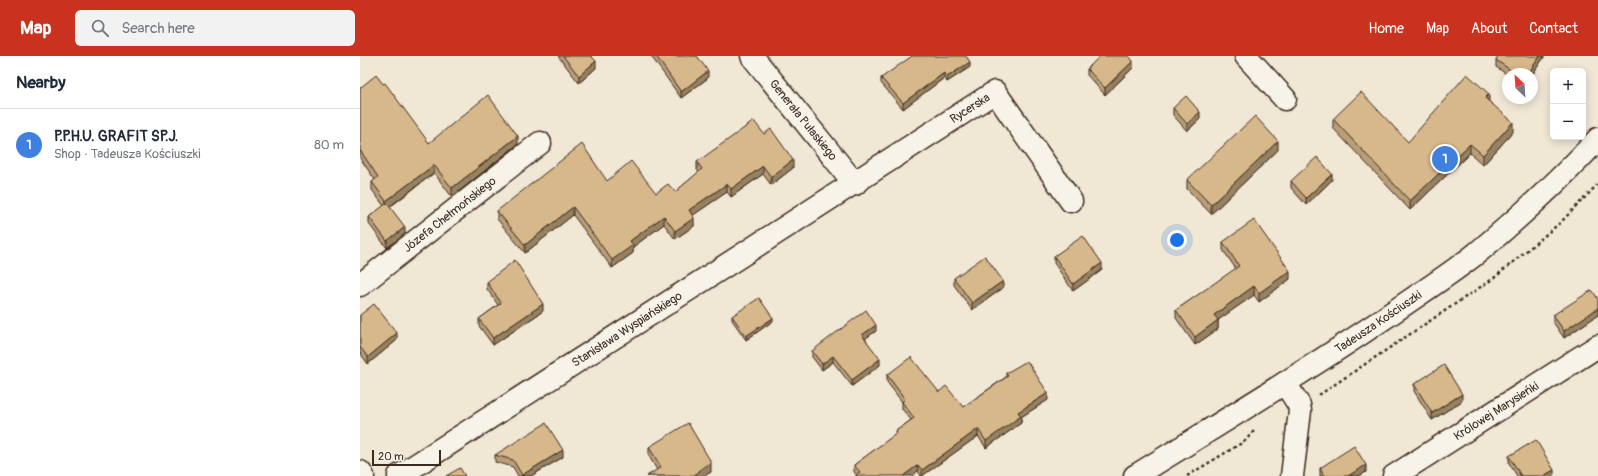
<!DOCTYPE html>
<html lang="en">
<head>
<meta charset="utf-8">
<style>
  :root { --surface:#fff; --page:#f2f2f3; --text:#1f2937; --muted:#747a83; --line:#e0e1e3; --accent:#c8321e }
  body { margin:0; font-family:Pangolin,sans-serif; background:var(--page); color:var(--text) }
  .controls { position:absolute; right:12px; top:12px; display:grid; overflow:hidden; border-radius:6px; box-shadow:0 2px 10px #0003 }
  .controls button { width:36px; height:36px; display:grid; place-items:center; padding:0; border:0; border-bottom:1px solid var(--line); background:var(--surface); color:var(--text); font:20px sans-serif }
  .compass { position:absolute; left:1142px; top:12px; width:36px; height:36px; border-radius:50%; background:var(--surface); box-shadow:0 2px 10px #0003; rotate:335deg }
  .scale { position:absolute; left:12px; bottom:10px; width:69px; box-sizing:border-box; padding-left:4px; border:2px solid #3b2a1e; border-top:0; font-size:11px; line-height:14px; white-space:nowrap; color:#3b2a1e; -webkit-text-stroke:3px #f7f3e8; paint-order:stroke }
  .you { position:absolute; left:817px; top:184px; width:14px; height:14px; margin:-10px; border:3px solid #fff; border-radius:50%; background:#1a73e8; box-shadow:0 0 0 6px #1a73e833 }
  .badge { display:grid; place-items:center; width:26px; height:26px; border-radius:50%; background:var(--accent); color:#fff; font-size:13px; font-weight:700 }
  .pin { position:absolute; translate:-50% -50%; border:2px solid #fff; box-shadow:0 1px 4px #0006 }
  .list { margin:0; padding:0; list-style:none }
  h2 { display:flex; justify-content:space-between; align-items:center; height:52px; margin:0; padding:0 16px; font-size:17px }
  h2 small { font-size:13px; font-weight:400; color:var(--muted) }
  .list li { display:grid; grid-template-columns:26px 1fr auto; gap:12px; align-items:center; box-sizing:border-box; height:72px; padding:0 16px; border-top:1px solid var(--line) }
  .list b { display:block; font-size:15px; white-space:nowrap }
  .list p { margin:0; font-size:13px; white-space:nowrap; color:var(--muted) }
  .list em { font-size:13px; font-style:normal; color:var(--muted) }
  .icon { flex:none; width:22px; height:22px; fill:none; stroke:currentColor; stroke-width:2; stroke-linecap:round; stroke-linejoin:round }
  .map { position:relative; flex:none; width:1238px; height:420px; overflow:hidden }
  header { display:flex; align-items:center; gap:24px; box-sizing:border-box; height:56px; padding:0 20px; background:var(--accent); color:#fff }
  header strong { font-size:19px }
  nav { display:flex; gap:22px; margin-inline-start:auto; font-size:14px }
  .search { width:280px; height:36px; background:var(--page); display:flex; align-items:center; gap:10px; box-sizing:border-box; padding:0 14px; border-radius:6px; color:var(--muted); font-size:15px }
  main { display:flex }
  aside { flex:1; background:var(--surface) }
  .map>svg:first-child { display:block }
  .lines { fill:none; stroke-linecap:round; stroke-linejoin:round }
  .minor-casing { stroke:#3b2a1e; stroke-width:25 }
  .secondary-casing { stroke:#3b2a1e; stroke-width:25 }
  .path { stroke:#3b2a1e; stroke-width:2.5; stroke-dasharray:3 3; stroke-linecap:butt }
  .minor { stroke:#f7f3e8; stroke-width:22 }
  .secondary { stroke:#f7f3e8; stroke-width:22 }
  .wall { fill:#b99e78; stroke:#3b2a1e }
  .shaded-wall { fill:#968161; stroke:#3b2a1e }
  .building { fill:#d7b88b; stroke:#3b2a1e }
  .labels { text-anchor:middle; stroke-width:3.5; stroke-linejoin:round; paint-order:stroke }
  .street-label { font-size:12px; fill:#3b2a1e; stroke:#f7f3e8 }
</style>
</head>
<body>
<header>
<strong>Map</strong>
<div class="search"><svg class="icon" aria-label="search" viewBox="0 0 24 24"><circle cx="10" cy="10" r="6"/><path d="M15 15l6 6"/></svg>Search here</div>
<nav><a>Home</a><a>Map</a><a>About</a><a>Contact</a></nav>
</header>
<main>
<aside>
<h2>Nearby<small></small></h2>
<ul class="list">
<li><span class="badge" style="background:#3f7fe0">1</span><div><b>P.P.H.U. GRAFIT SP.J.</b><p>Shop · Tadeusza Kościuszki</p></div><em>80 m</em></li>
</ul>
</aside>
<div class="map">
<svg width="1238" height="420" viewBox="0 0 1238 420">
  <rect width="100%" height="100%" fill="#f1e7d5"/>
  <filter id="ink" filterUnits="userSpaceOnUse"><feTurbulence type="fractalNoise" baseFrequency=".025" numOctaves="2"/><feDisplacementMap in="SourceGraphic" scale="8" xChannelSelector="R" yChannelSelector="G"/><feConvolveMatrix kernelMatrix="1 2 1 2 8 2 1 2 1" color-interpolation-filters="sRGB"/></filter>
  <g filter="url(#ink)">
    <g class="lines">
      <defs>
        <g id="minor">
          <path id="s1" d="M392 0 495 128"/>
          <polyline points="886,0 925,43"/>
          <path id="s2" d="M0 229 180 87"/>
          <polyline points="925,327 939,349 940,355 932,420"/>
          <polyline points="0,416 3,420"/>
          <path id="s3" d="M39 420 635 36 711 145"/>
          <path id="s4" d="M1034 420 1238 290"/>
        </g>
        <g id="secondary">
          <path id="s5" d="M775 420C859 368 944 317 1026 261 1056 240 1088 220 1117 197 1160 161 1201 123 1238 83"/>
        </g>
      </defs>
      <use href="#minor" class="minor-casing"/>
      <use href="#secondary" class="secondary-casing"/>
      <g class="path">
        <polyline points="959,339 1134,222 1201,166 1238,128"/>
        <polyline points="827,420 885,385 894,375"/>
      </g>
      <use href="#minor" class="minor"/>
      <use href="#secondary" class="secondary"/>
    </g>
    <g class="wall">
      <polygon points="198,0 231,0 236,12 219,27"/>
      <polygon points="291,0 337,0 348,22 321,42"/>
      <polygon points="1184,0 1184,1 1172,19 1172,18 1148,18 1148,19 1136,11 1136,4"/>
      <polygon points="610,11 587,26 584,22 543,53 521,27 521,22"/>
      <polygon points="773,12 745,39 727,19 727,13"/>
      <polygon points="0,32 69,87 158,88 92,141 74,117 30,151 45,178 27,192 9,168 9,161 24,150 12,134 12,126 15,124 0,102"/>
      <polygon points="1129,46 1153,76 1123,109 1110,97 1050,154 973,72 973,63 1048,86"/>
      <polygon points="813,52 840,63 827,75 813,59"/>
      <polygon points="404,78 433,112 411,129 403,118 371,141 367,136 333,159 334,170 315,183 304,168 273,191 273,197 252,212 213,159 165,197 137,163 137,155 296,137 315,136 339,116 337,114 337,106"/>
      <polygon points="918,94 851,158 827,133 827,124"/>
      <polygon points="972,124 946,149 931,132 931,125"/>
      <polygon points="863,186 930,223 899,246 894,239 858,264 858,273 835,289 816,262 816,254 876,213 863,194"/>
      <polygon points="694,200 742,214 713,235 694,207"/>
      <polygon points="594,222 643,232 612,254 594,229"/>
      <polygon points="127,226 183,255 133,289 119,270 119,263 138,249 127,233"/>
      <polygon points="1238,243 1238,259 1204,282 1193,266 1193,259"/>
      <polygon points="0,259 37,284 8,308 0,297"/>
      <polygon points="372,260 413,265 386,284 372,264"/>
      <polygon points="516,275 505,282 520,309 492,330 473,306 462,314 452,301 452,295"/>
      <polygon points="646,317 688,344 661,361 661,367 626,392 618,380 562,420 561,420 558,415 497,419 494,416 494,409 536,378 536,375 551,364 542,353 542,346 527,326 527,319 579,336 603,351 646,321"/>
      <polygon points="1054,328 1102,345 1072,364 1054,335"/>
      <polygon points="289,391 351,416 344,420 287,420 297,414 289,400"/>
      <polygon points="135,399 203,401 171,420 158,420 153,411 135,406"/>
      <polygon points="1149,400 1194,420 1157,420 1149,407"/>
      <polygon points="960,412 1006,416 999,420 960,420"/>
    </g>
    <g class="shaded-wall">
      <polygon points="1180,0 1184,0 1184,1 1172,19 1172,18 1168,18"/>
      <polygon points="236,5 236,12 219,27 219,20"/>
      <polygon points="773,5 773,12 745,39 745,32"/>
      <polygon points="610,6 610,11 587,26 587,21"/>
      <polygon points="348,15 348,22 321,42 321,36"/>
      <polygon points="584,17 584,22 543,53 543,47"/>
      <polygon points="1129,38 1129,47 1125,42"/>
      <polygon points="840,56 840,63 827,75 827,68"/>
      <polygon points="1153,66 1153,76 1123,109 1123,99"/>
      <polygon points="158,80 158,88 92,141 92,132"/>
      <polygon points="918,85 918,94 851,158 851,149"/>
      <polygon points="1110,88 1110,97 1050,154 1050,145"/>
      <polygon points="433,104 433,112 411,129 411,121"/>
      <polygon points="74,109 74,117 26,153 26,145"/>
      <polygon points="403,110 403,118 371,141 371,133"/>
      <polygon points="972,118 972,124 946,149 946,142"/>
      <polygon points="367,128 367,136 329,162 329,154"/>
      <polygon points="213,151 213,159 165,197 165,189"/>
      <polygon points="304,160 304,168 273,191 273,197 252,212 252,204 270,185"/>
      <polygon points="334,162 334,170 315,183 315,175"/>
      <polygon points="45,171 45,178 27,192 27,185"/>
      <polygon points="742,207 742,214 713,235 713,228"/>
      <polygon points="930,215 930,223 899,246 899,237"/>
      <polygon points="643,225 643,232 612,254 612,247"/>
      <polygon points="894,230 894,239 854,267 854,259"/>
      <polygon points="183,248 183,255 133,289 133,282"/>
      <polygon points="1238,252 1238,259 1204,282 1204,275"/>
      <polygon points="413,262 413,265 386,284 386,280"/>
      <polygon points="858,264 858,273 835,289 835,281"/>
      <polygon points="516,269 516,275 502,285 502,279"/>
      <polygon points="37,277 37,284 8,308 8,301"/>
      <polygon points="473,300 473,306 462,314 462,308"/>
      <polygon points="520,303 520,309 492,330 492,324"/>
      <polygon points="688,337 688,344 661,361 661,367 626,392 626,385 658,356"/>
      <polygon points="1102,338 1102,345 1072,364 1072,357"/>
      <polygon points="618,373 618,380 562,420 562,414"/>
      <polygon points="203,394 203,401 171,420 162,420 162,419"/>
      <polygon points="351,406 351,416 344,420 333,420 339,414"/>
      <polygon points="558,409 558,415 552,420 543,420"/>
      <polygon points="1006,409 1006,416 999,420 988,420"/>
      <polygon points="1194,414 1194,420 1183,420"/>
    </g>
    <g class="building">
      <polygon points="203,0 231,0 236,5 219,20"/>
      <polygon points="296,0 337,0 348,15 321,36"/>
      <polygon points="552,0 606,0 610,6 587,21 584,17 543,47 521,22"/>
      <polygon points="740,0 769,0 773,5 745,32 727,13"/>
      <polygon points="1138,0 1180,0 1168,18 1156,18 1136,4"/>
      <polygon points="1107,18 1129,38 1125,42 1153,66 1123,99 1110,88 1050,145 973,63 1001,36 1048,86"/>
      <polygon points="16,19 23,28 25,27 69,87 128,39 158,80 92,132 74,109 26,145 12,126 18,121 0,94 0,32"/>
      <polygon points="826,40 840,56 827,68 813,52"/>
      <polygon points="895,60 918,85 851,149 827,124"/>
      <polygon points="394,65 404,78 411,73 433,104 411,121 403,110 371,133 367,128 329,154 334,162 315,175 304,160 270,185 273,189 252,204 213,151 165,189 137,155 222,88 247,125 271,105 296,137 308,128 315,136 342,113 337,106"/>
      <polygon points="957,101 972,118 946,142 931,125"/>
      <polygon points="27,147 45,171 27,185 9,161"/>
      <polygon points="894,164 930,215 899,237 894,230 854,259 858,264 835,281 816,254 879,210 863,186"/>
      <polygon points="723,180 742,207 713,228 694,200"/>
      <polygon points="625,200 643,225 612,247 594,222"/>
      <polygon points="155,204 183,248 133,282 119,263 141,247 127,226"/>
      <polygon points="1232,234 1238,243 1238,252 1204,275 1193,259"/>
      <polygon points="399,242 413,262 386,280 372,260"/>
      <polygon points="14,248 37,277 8,301 0,291 0,259"/>
      <polygon points="506,254 516,269 502,279 520,303 492,324 473,300 462,308 452,295"/>
      <polygon points="551,301 579,336 586,330 603,351 648,320 646,317 667,305 688,337 658,356 661,360 626,385 618,373 562,414 558,409 543,420 495,420 500,416 494,409 537,377 536,375 554,362 542,346 545,343 527,319"/>
      <polygon points="1084,309 1102,338 1072,357 1054,328"/>
      <polygon points="186,367 203,394 162,419 153,404 135,399"/>
      <polygon points="328,367 351,406 339,414 340,415 333,420 287,420 301,411 289,391"/>
      <polygon points="1176,384 1194,414 1183,420 1161,420 1149,400"/>
      <polygon points="994,390 1006,409 988,420 964,420 960,412"/>
      <polygon points="100,412 105,420 86,420"/>
    </g>
  </g>
  <g class="labels">
    <g class="street-label">
      <text dy="4" stroke="none"><textPath href="#s3" startOffset="679">Rycerska</textPath></text>
      <text dy="4" stroke="none"><textPath href="#s1" startOffset="82">Generała Pułaskiego</textPath></text>
      <text dy="4" stroke="none"><textPath href="#s2" startOffset="114">Józefa Chełmońskiego</textPath></text>
      <text dy="4" stroke="none"><textPath href="#s5" startOffset="288">Tadeusza Kościuszki</textPath></text>
      <text dy="4" stroke="none"><textPath href="#s3" startOffset="271">Stanisława Wyspiańskiego</textPath></text>
      <text dy="4" stroke="none"><textPath href="#s4" startOffset="121">Królowej Marysieńki</textPath></text>
    </g>
  </g>
</svg>
<div class="controls">
<button>+</button>
<button>−</button>
</div>
<svg class="compass" viewBox="-18 -18 36 36"><path d="M0-13l5 13h-10z" fill="#e53935"/><path d="M0 13l5-13h-10z" fill="#747a83"/></svg>
<div class="scale">20 m</div>
<div class="you"></div>
<div class="pin badge" style="left:1085px;top:103px;background:#3f7fe0">1</div>
</div>
</main>
</body>
</html>
